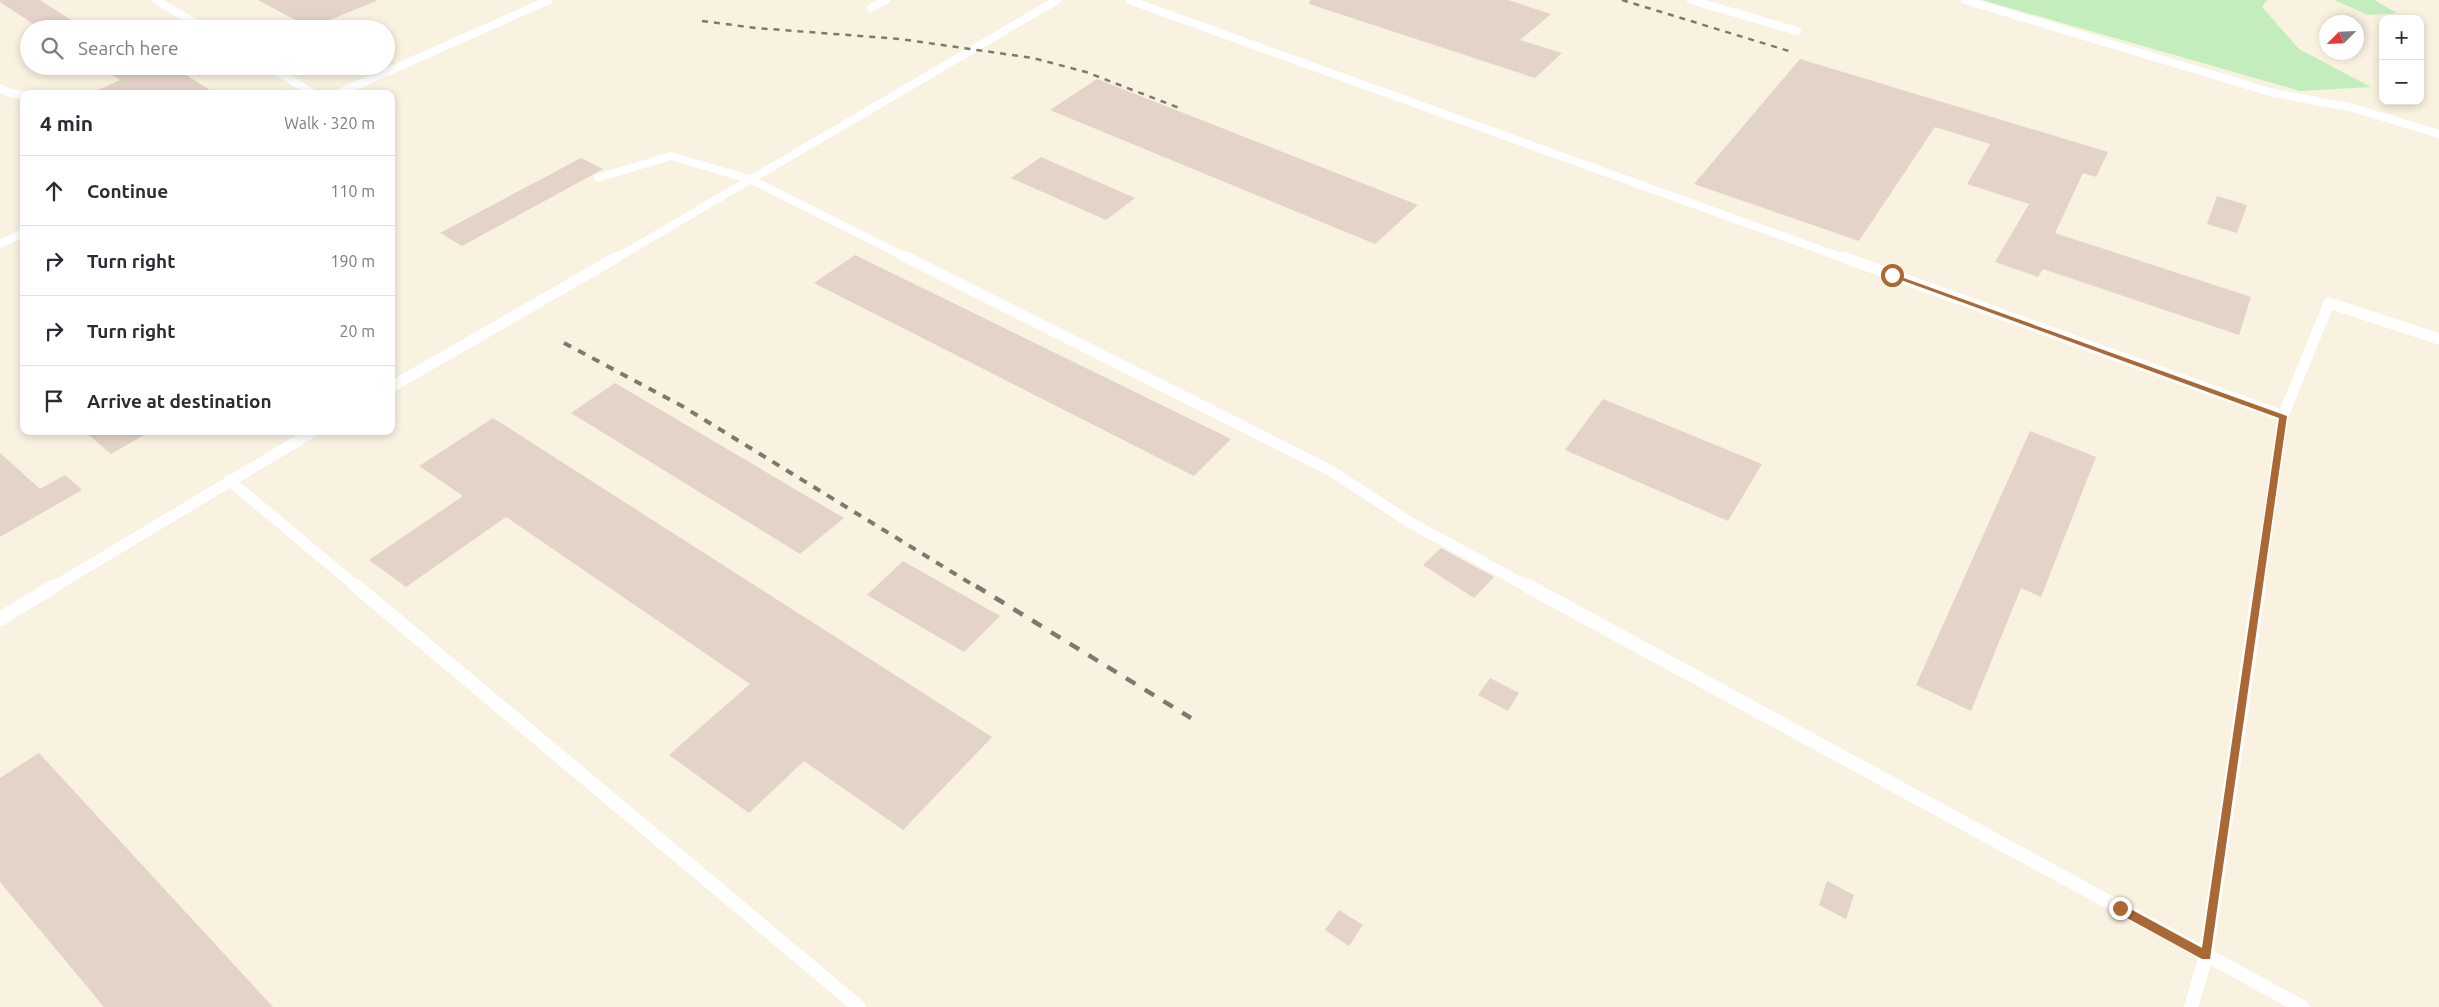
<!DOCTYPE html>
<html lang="en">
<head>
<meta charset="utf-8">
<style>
  :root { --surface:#fff; --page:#f7f7f7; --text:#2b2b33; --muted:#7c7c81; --line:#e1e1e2 }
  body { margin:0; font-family:Ubuntu,sans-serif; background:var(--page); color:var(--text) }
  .controls { position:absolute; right:15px; top:15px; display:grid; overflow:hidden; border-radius:10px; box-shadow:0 2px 8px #0003 }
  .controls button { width:45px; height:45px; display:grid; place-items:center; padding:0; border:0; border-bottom:1px solid var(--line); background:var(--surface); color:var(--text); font:25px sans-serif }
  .compass { position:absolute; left:2319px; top:15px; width:45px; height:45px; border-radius:50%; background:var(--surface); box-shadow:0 2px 8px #0003; rotate:246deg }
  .stop { position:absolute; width:15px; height:15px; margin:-11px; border:4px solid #aa6834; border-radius:50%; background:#fff }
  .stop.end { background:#aa6834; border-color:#fff; box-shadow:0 1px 5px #0008 }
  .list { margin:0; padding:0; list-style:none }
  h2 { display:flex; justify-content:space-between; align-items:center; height:65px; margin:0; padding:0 20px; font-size:21px }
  h2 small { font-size:16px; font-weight:400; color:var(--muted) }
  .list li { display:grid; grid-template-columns:32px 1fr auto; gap:15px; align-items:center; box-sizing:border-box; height:70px; padding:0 20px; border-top:1px solid var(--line) }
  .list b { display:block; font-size:19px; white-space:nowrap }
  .list em { font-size:16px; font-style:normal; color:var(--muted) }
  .icon { flex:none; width:28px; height:28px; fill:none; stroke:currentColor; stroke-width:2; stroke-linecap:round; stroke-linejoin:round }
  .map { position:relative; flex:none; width:2439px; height:1007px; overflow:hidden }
  .search { position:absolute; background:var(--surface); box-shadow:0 2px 8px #0003; left:20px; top:20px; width:375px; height:55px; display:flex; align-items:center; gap:12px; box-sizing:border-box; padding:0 18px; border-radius:28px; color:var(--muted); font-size:19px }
  .panel { position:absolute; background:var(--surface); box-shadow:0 2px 8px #0003; left:20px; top:90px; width:375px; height:345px; border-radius:10px }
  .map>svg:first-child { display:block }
  .green { fill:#c3edbd }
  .building { fill:#e4d3c8 }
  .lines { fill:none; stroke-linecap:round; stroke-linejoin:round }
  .service-far2 { stroke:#fff; stroke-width:8 }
  .service-far1 { stroke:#fff; stroke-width:11 }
  .service { stroke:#fff; stroke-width:14 }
  .rail-far2 { stroke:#7e796e; stroke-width:2.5; stroke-dasharray:6 6; stroke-linecap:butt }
  .rail-far1 { stroke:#7e796e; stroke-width:4; stroke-dasharray:8 8; stroke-linecap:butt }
  .rail { stroke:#7e796e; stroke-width:4.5; stroke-dasharray:11 11; stroke-linecap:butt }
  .route { fill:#aa6834 }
</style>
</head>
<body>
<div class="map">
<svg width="2439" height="1007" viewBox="0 0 2439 1007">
  <rect width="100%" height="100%" fill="#f9f2e1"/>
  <g class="green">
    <polygon points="1982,0 2267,0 2262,7 2299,49 2371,87 2300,91"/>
    <polygon points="2334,0 2374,0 2397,13 2368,15"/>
  </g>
  <g class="building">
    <polygon points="0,0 40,0 85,29 41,29 0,2"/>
    <polygon points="258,0 376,0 376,1 310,28"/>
    <polygon points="1310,0 1508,0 1551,14 1520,40 1562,53 1535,78 1309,4"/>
    <polygon points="1800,59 2108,152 2096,177 2083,173 2055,233 2251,297 2239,335 2043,269 2038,277 1995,262 2029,204 1967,184 1990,144 1935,127 1859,241 1694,184"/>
    <polygon points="98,66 172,66 216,94 89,94 120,80"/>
    <polygon points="1097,79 1418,205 1375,244 1050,110"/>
    <polygon points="1041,157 1135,198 1106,220 1011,178"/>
    <polygon points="581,158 603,169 462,246 440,233"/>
    <polygon points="2217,196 2247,205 2237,233 2207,224"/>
    <polygon points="855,255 1231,439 1194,476 814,283"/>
    <polygon points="615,383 844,518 800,554 571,413"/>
    <polygon points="1603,399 1762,464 1728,521 1565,450"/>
    <polygon points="493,418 992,737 903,830 804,761 749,813 669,755 750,684 506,517 406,587 369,560 463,496 419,466"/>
    <polygon points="84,431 151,431 111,454"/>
    <polygon points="2030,431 2096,457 2041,597 2021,588 1971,711 1916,685"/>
    <polygon points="0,453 40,489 65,475 82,490 0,537"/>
    <polygon points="1441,548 1494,577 1474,598 1423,565"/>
    <polygon points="903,561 1000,616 964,652 867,595"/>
    <polygon points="1490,678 1519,693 1508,711 1478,695"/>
    <polygon points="39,753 273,1007 104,1007 0,882 0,778"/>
    <polygon points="1827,881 1854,895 1846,919 1819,905"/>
    <polygon points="1339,910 1363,925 1349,946 1325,930"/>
  </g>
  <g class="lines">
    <g class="service-far2">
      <polyline points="156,0 205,29"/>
      <polyline points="1129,0 1846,259"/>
      <polyline points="1691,0 1797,31"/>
      <polyline points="1965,0 2270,92 2353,108 2439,134"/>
      <polyline points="871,8 886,0"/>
      <polyline points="268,66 314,94"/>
      <polyline points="0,88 7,92 24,95"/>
      <polyline points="337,94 549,0"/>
      <polyline points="598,178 671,156 752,180 909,259"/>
      <polyline points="0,244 24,233"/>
      <polyline points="615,259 1057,0"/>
    </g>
    <g class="service-far1">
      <polyline points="906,257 1328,469 1411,523 1530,588"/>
      <polyline points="1843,257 2283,416"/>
      <polyline points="391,387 617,257"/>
      <polyline points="229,480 358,588"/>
      <polyline points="52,588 314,431"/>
      <polyline points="2259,588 2283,416 2329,303 2439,339"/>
    </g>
    <g class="service">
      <polyline points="356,586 859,1007"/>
      <polyline points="1528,586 2302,1007"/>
      <polyline points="0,619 54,586"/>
      <polyline points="2191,1007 2206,956 2259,586"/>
    </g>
    <g class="rail-far2">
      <polyline points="1622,0 1792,52"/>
      <polyline points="702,21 756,28 900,39 1033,58 1086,72 1182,109"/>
    </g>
    <polyline class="rail-far1" points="564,343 682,406 978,588"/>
    <polyline class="rail" points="976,586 1191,718"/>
  </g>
  <polygon class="route" points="1890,273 2287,416 2210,959 2202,959 2116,912 2114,908 2116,905 2123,905 2202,948 2279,418 1890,276"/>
</svg>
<div class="controls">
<button>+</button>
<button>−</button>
</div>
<svg class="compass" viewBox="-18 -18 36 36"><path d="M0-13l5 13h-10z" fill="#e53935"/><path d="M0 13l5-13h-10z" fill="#7c7c81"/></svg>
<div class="stop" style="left:1892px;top:275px"></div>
<div class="stop end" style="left:2120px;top:908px"></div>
<div class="search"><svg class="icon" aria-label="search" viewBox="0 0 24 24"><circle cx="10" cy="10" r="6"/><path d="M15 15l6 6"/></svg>Search here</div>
<section class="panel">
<h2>4 min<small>Walk · 320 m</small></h2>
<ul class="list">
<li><svg class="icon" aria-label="ahead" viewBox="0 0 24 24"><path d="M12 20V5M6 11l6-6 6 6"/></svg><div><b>Continue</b></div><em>110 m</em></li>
<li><svg class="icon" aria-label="right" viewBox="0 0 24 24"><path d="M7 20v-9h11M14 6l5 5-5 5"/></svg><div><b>Turn right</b></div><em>190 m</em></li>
<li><svg class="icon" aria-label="right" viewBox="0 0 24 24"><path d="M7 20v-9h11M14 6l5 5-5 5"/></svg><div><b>Turn right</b></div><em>20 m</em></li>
<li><svg class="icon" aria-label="arrive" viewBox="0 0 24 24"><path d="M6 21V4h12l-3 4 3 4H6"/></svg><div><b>Arrive at destination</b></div></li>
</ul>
</section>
</div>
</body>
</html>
